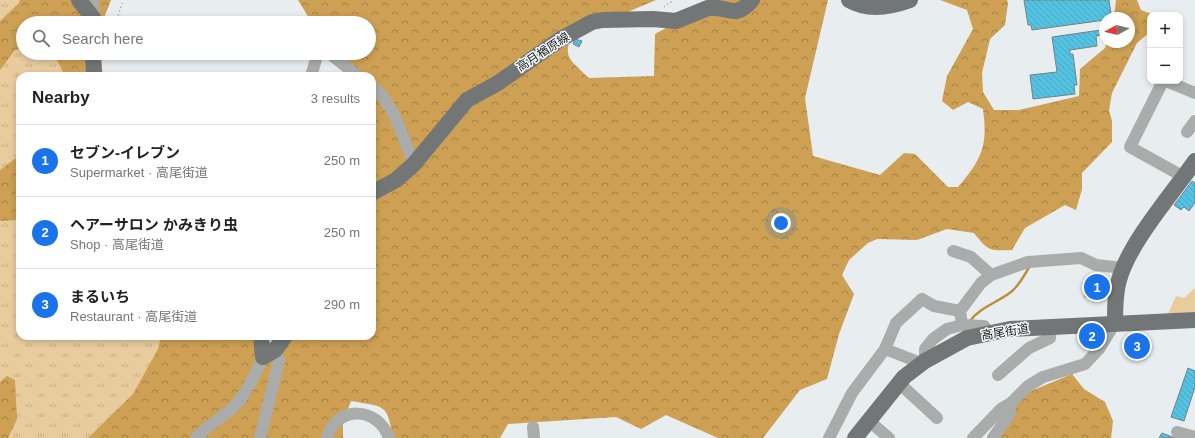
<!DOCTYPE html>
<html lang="en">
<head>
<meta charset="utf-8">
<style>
  :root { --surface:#fff; --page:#f6f6f6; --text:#222; --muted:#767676; --line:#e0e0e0; --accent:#1a73e8 }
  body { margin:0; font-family:Helvetica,"Noto Sans JP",sans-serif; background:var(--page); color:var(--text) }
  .controls { position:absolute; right:12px; top:12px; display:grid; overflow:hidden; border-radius:8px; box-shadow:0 2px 6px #0003 }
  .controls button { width:36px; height:36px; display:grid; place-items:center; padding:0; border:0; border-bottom:1px solid var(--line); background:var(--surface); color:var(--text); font:20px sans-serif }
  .compass { position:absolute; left:1099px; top:12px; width:36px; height:36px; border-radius:50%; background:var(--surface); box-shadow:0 2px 6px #0003; rotate:262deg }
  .you { position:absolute; left:781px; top:223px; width:14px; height:14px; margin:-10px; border:3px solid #fff; border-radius:50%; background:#1a73e8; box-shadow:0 0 0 6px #1a73e833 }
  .badge { display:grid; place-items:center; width:26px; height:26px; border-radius:50%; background:var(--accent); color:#fff; font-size:13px; font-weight:700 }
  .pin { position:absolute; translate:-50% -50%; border:2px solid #fff; box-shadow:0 1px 4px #0006 }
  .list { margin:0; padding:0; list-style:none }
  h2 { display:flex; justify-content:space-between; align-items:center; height:52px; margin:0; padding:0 16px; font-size:17px }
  h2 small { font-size:13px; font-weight:400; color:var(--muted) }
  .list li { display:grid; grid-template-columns:26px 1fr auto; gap:12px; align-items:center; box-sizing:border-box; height:72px; padding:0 16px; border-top:1px solid var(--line) }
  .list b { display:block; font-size:15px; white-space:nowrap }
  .list p { margin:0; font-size:13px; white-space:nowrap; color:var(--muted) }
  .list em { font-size:13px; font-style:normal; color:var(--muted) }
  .icon { flex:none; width:22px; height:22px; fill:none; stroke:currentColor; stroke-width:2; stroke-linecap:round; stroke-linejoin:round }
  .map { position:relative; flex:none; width:1195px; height:438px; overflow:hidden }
  .search { position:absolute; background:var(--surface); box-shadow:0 2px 6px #0003; left:16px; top:16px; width:360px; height:44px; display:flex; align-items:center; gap:10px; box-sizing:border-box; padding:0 14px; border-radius:22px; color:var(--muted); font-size:15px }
  .panel { position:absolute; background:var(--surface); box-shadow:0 2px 6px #0003; left:16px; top:72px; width:360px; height:268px; border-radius:12px }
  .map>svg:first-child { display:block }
  .grass { fill:url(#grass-tufts) }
  .forest { fill:url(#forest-crowns) }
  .park { fill:#e9cc9e }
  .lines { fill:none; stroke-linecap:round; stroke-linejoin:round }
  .stream { stroke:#ba8f40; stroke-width:2.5 }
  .building { fill:url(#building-back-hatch); stroke:#7b8081 }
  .path { stroke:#969a9b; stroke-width:1.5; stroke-dasharray:1 3; stroke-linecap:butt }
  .minor { stroke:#aaacac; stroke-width:12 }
  .major { stroke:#727677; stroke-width:16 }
  .labels { text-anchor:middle; stroke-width:3; stroke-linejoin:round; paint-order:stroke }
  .street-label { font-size:12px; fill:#161818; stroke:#f5fbfc }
</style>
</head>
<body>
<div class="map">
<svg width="1195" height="438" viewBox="0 0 1195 438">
  <defs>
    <pattern id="grass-tufts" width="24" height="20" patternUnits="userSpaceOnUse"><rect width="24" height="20" fill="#e9cc9e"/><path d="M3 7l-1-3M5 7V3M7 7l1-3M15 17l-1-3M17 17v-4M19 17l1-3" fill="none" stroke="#c7ae87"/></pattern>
    <pattern id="forest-crowns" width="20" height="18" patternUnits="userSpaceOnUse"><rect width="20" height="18" fill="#cda053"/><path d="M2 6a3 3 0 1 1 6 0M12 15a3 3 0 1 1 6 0" fill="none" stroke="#a58144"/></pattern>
    <pattern id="building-back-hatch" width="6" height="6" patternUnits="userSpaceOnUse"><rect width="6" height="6" fill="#54c2e2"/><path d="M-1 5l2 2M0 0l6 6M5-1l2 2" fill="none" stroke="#48a6c1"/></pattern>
  </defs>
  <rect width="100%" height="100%" fill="#e8edef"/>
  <polygon class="grass" points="0,0 102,0 23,23 23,53 87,53 88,76 20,76 20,336 251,336 186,438 0,438"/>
  <g class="forest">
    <polygon points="20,0 111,0 102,23 23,23 23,48 15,50 0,70 0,21 19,3"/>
    <path d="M298 0H656L611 19 574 27C563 58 566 56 589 78L654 76 655 34 717 0H828L805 98 813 156 880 175 904 153 915 154 948 187H958C982 159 988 146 983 109L968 102 953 110 942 101 947 76 973 29 967 10 940 0H1007L1008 3 1005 25 990 39 982 73 983 92 994 110H1019L1079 96 1080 69 1105 48 1107 42H1129V18H1114L1116 0H1137L1141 10 1154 15H1150V32L1137 43 1112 93 1109 110 1112 121V142L1082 173V189L1076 210 1065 205 1025 228 1012 250C990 251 988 251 974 233L947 229 917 240 877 239 868 243 849 260 842 275 854 294 839 334 827 379 800 390 763 438H718L666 415 641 429 616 417 508 424 500 438H393C387 403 385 407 351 401L343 423V438H88L133 394 158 349 161 336H262L266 352 277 336H372V76H346L332 53H369V23H312Z"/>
    <polygon points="43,53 100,53 103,76 65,76 57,60"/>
    <polygon points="20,155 20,220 0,221 0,170"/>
    <polygon points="1072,374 1084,389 1105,402 1113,421 1111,438 988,438 1013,404 1031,391"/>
    <polygon points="7,376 15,380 17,419 8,438 0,438 0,382"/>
  </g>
  <polygon class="park" points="1195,288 1195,312 1168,314 1176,296 1184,298"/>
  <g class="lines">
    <path class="stream" d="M970 321C979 308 998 302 1011 292 1019 286 1024 275 1030 266"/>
  </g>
  <g class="building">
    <polygon points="1024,0 1109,0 1111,14 1108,14 1109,18 1105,18 1105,20 1032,30 1031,25 1028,25"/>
    <polygon points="1101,30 1102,35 1096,36 1097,46 1070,50 1070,54 1073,54 1077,85 1074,85 1075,94 1033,99 1030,75 1057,72 1052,37"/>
    <polygon points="575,39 582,41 579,47 573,44"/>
    <polygon points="1192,181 1195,183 1195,203 1189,211 1184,207 1181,210 1174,205"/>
    <polygon points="1111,281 1112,294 1085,297 1083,283"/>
    <polygon points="1188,368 1195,371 1195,387 1184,421 1171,417"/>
    <polygon points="1162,433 1175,438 1159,438"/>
  </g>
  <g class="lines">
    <g class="path">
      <polyline points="664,7 674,0"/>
      <polyline points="116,23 123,0"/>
    </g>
    <g class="minor">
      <polyline points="93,18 93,0"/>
      <polyline points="329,53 358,76"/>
      <polyline points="311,76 318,53"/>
      <polyline points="1163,81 1130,147 1184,177"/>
      <polyline points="1166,81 1195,93"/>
      <path d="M372 86C395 104 403 139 414 164"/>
      <polyline points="1187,132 1195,121"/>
      <polyline points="953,251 971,257 991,275"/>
      <polyline points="962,325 960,311 981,283 991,275 1028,262 1081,258 1096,265 1124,268"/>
      <polyline points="885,349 921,363"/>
      <polyline points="925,361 925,349 933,339 947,329 962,325 984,326 989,332"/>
      <polyline points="998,375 1029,348 1050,338 1051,326"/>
      <polyline points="899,383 937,418"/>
      <polyline points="868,420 889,438"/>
      <polyline points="533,427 534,438"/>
      <polyline points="1177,432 1195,437"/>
      <path d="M196 438C206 427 219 420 230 410 246 396 254 376 263 357"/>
      <polyline points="260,438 279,361 275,350"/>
      <path d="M327 438C336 405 378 406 389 438"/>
      <polyline points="829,438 852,393 885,349 896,323 922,299 934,306 960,311"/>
      <polyline points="973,438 1001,409 1011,403 1028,386 1043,377 1085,364 1099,349 1115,323"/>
      <polyline points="993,438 1009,415 1011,403"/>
    </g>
    <g class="major">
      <polyline points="79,0 93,18 93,23"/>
      <path d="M849 0C868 11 891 7 910 0"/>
      <polyline points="93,53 94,76"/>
      <path d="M372 193 396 180 414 164 467 100 498 83 559 40 592 22 603 20 653 19 676 21 708 8C728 5 734 21 752 0"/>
      <path d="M1115 323C1115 308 1115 294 1119 280 1129 243 1172 194 1195 161"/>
      <polyline points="261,336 263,357 275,350 285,336"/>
      <polyline points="855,438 904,377 925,361 967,338 1010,329 1195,320"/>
    </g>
  </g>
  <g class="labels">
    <g class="street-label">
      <text transform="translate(543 52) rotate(-33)" y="4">高月楢原線</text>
      <text transform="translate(1005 332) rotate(-9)" y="4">高尾街道</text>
    </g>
  </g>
</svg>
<div class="controls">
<button>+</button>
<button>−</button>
</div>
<svg class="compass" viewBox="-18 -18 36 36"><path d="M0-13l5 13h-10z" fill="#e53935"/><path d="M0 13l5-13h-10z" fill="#767676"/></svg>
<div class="you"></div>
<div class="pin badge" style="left:1097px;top:287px">1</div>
<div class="pin badge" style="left:1092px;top:336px">2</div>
<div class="pin badge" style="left:1137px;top:346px">3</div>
<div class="search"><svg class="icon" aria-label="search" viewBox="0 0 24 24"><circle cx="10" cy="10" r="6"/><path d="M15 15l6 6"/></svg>Search here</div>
<section class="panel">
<h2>Nearby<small>3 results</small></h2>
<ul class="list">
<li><span class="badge">1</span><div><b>セブン-イレブン</b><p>Supermarket · 高尾街道</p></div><em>250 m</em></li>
<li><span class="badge">2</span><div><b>ヘアーサロン かみきり虫</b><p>Shop · 高尾街道</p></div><em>250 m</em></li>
<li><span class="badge">3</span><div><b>まるいち</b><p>Restaurant · 高尾街道</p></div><em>290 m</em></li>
</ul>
</section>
</div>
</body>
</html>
